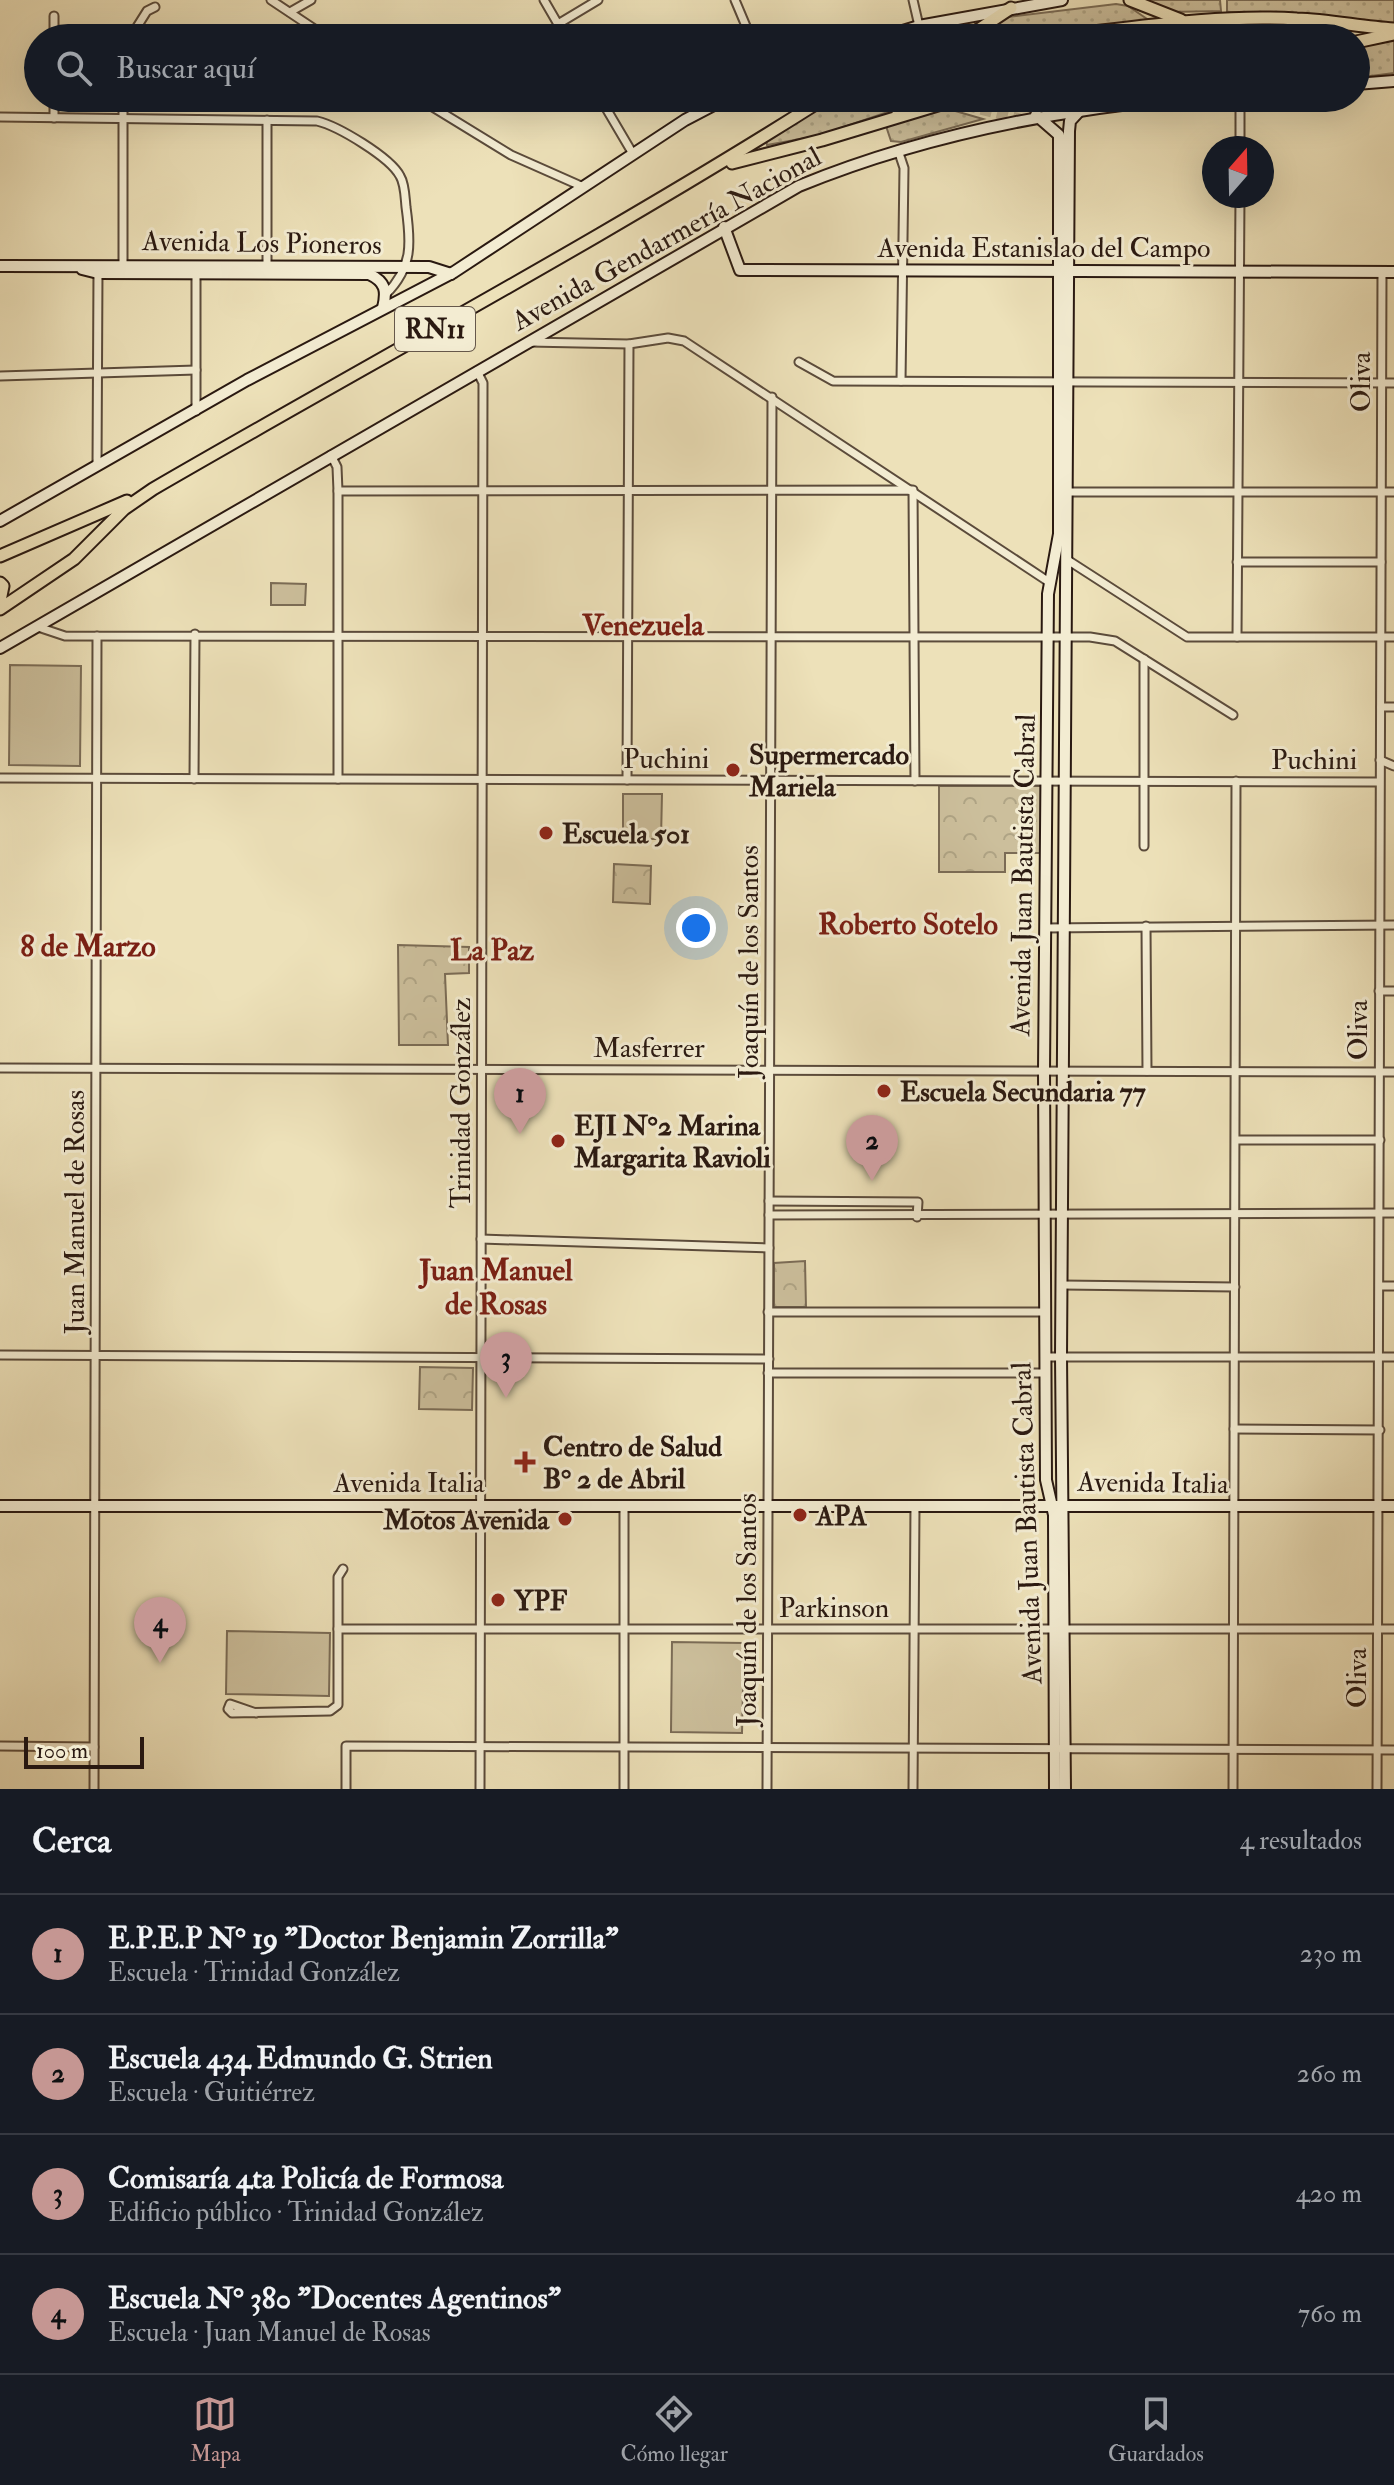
<!DOCTYPE html>
<html lang="es">
<head>
<meta charset="utf-8">
<style>
  :root { --surface:#171b24; --page:#242831; --text:#f1f3f6; --muted:#9ea1a6; --line:#363941; --accent:#c59692 }
  body { margin:0; font-family:"IM FELL Double Pica",serif; background:var(--page); color:var(--text) }
  .compass { position:absolute; left:1202px; top:136px; width:72px; height:72px; border-radius:50%; background:var(--surface); box-shadow:0 8px 32px #0002; rotate:20deg }
  .scale { position:absolute; left:24px; bottom:20px; width:120px; box-sizing:border-box; padding-left:8px; border:4px solid #2a1911; border-top:0; font-size:22px; line-height:28px; white-space:nowrap; color:#2a1911; -webkit-text-stroke:6px #f3ecd2; paint-order:stroke }
  .you { position:absolute; left:696px; top:928px; width:28px; height:28px; margin:-20px; border:6px solid #fff; border-radius:50%; background:#1a73e8; box-shadow:0 0 0 12px #1a73e833 }
  .badge { display:grid; place-items:center; width:52px; height:52px; border-radius:50%; background:var(--accent); color:#111; font-size:26px; font-weight:700 }
  .pin { position:absolute; translate:-50% -66px; filter:drop-shadow(0 2px 4px #0008) }
  .pin::after { content:''; position:absolute; top:42px; width:28px; height:24px; background:inherit; clip-path:polygon(0 0,100% 0,50% 100%) }
  .list { margin:0; padding:0; list-style:none }
  h2 { display:flex; justify-content:space-between; align-items:center; height:104px; margin:0; padding:0 32px; font-size:34px }
  h2 small { font-size:26px; font-weight:400; color:var(--muted) }
  .list li { display:grid; grid-template-columns:52px 1fr auto; gap:24px; align-items:center; box-sizing:border-box; height:120px; padding:0 32px; border-top:2px solid var(--line) }
  .list b { display:block; font-size:30px; white-space:nowrap }
  .list p { margin:0; font-size:26px; white-space:nowrap; color:var(--muted) }
  .list em { font-size:26px; font-style:normal; color:var(--muted) }
  .icon { flex:none; width:44px; height:44px; fill:none; stroke:currentColor; stroke-width:2; stroke-linecap:round; stroke-linejoin:round }
  .map { position:relative; flex:none; width:1394px; height:1789px; overflow:hidden }
  .search { position:absolute; background:var(--surface); box-shadow:0 8px 32px #0002; left:24px; right:24px; top:24px; height:88px; display:flex; align-items:center; gap:20px; box-sizing:border-box; padding:0 28px; border-radius:44px; color:var(--muted); font-size:30px }
  .sheet { height:584px; background:var(--surface) }
  nav { display:flex; justify-content:space-around; align-items:center; box-sizing:border-box; height:112px; border-top:2px solid var(--line); background:var(--surface); font-size:22px; color:var(--muted) }
  nav a { display:grid; justify-items:center; gap:4px }
  nav .on { color:var(--accent) }
  .map>svg:first-child { display:block }
  .grass { fill:url(#grass-dots); stroke:#7b6c56; stroke-width:2 }
  .forest { fill:url(#forest-crowns); stroke:#7b6c56; stroke-width:2 }
  .pitch { fill:#ccbf9c; stroke:#7b6c56; stroke-width:2 }
  .lines { fill:none; stroke-linecap:round; stroke-linejoin:round }
  .trunk-tunnel { stroke:#c6b997; stroke-width:11; stroke-dasharray:11 5.5; stroke-linecap:butt }
  .minor-casing { stroke:#5b4b3b; stroke-width:11 }
  .secondary-casing { stroke:#2a1911; stroke-width:14 }
  .trunk-casing { stroke:#2a1911; stroke-width:15 }
  .minor { stroke:#f3ecd2; stroke-width:7 }
  .secondary { stroke:#f3ecd2; stroke-width:10 }
  .trunk { stroke:#ede1b9; stroke-width:11 }
  .poi-dot { fill:#8f2418; stroke:#f3ecd2; stroke-width:3 }
  .labels { text-anchor:middle; stroke-width:6; stroke-linejoin:round; paint-order:stroke }
  .shield { fill:#f3ecd2; stroke:#66584b; stroke-width:2 }
  .shield-label { font-size:26px; font-weight:bold; fill:#2a1911 }
  .street-label { font-size:28px; fill:#2a1911; stroke:#f3ecd2 }
  .poi-label { font-size:28px; font-weight:bold; fill:#2a1911; stroke:#f3ecd2; text-anchor:start }
  .neighbourhood-label { font-size:30px; font-weight:bold; fill:#7a1f14; stroke:#f3ecd2 }
</style>
</head>
<body>
<div class="map">
<svg width="1394" height="1789" viewBox="0 0 1394 1789">
  <defs>
    <pattern id="grass-dots" width="8" height="8" patternUnits="userSpaceOnUse" patternTransform="scale(2)"><rect width="8" height="8" fill="#ccbf9c"/><path d="M2 2h.1M6 6h.1" fill="none" stroke="#afa485" stroke-width="1.8" stroke-linecap="round"/></pattern>
    <pattern id="forest-crowns" width="20" height="18" patternUnits="userSpaceOnUse" patternTransform="scale(2)"><rect width="20" height="18" fill="#ccbf9c"/><path d="M2 6a3 3 0 1 1 6 0M12 15a3 3 0 1 1 6 0" fill="none" stroke="#afa485"/></pattern>
  </defs>
  <rect width="100%" height="100%" fill="#ede1b9"/>
  <filter id="stains"><feTurbulence type="fractalNoise" baseFrequency=".0025" numOctaves="4"/><feColorMatrix values="0 0 0 0 .2 0 0 0 0 .09 0 0 0 0 .02 0 0 0 .5 -.17"/></filter>
  <radialGradient id="worn" r=".72"><stop offset=".6" stop-color="#630" stop-opacity="0"/><stop offset="1" stop-color="#630" stop-opacity=".3"/></radialGradient>
  <g class="grass">
    <polygon points="1145,0 1220,0 1221,11 1169,12"/>
    <polygon points="1227,0 1394,0 1394,23 1227,12"/>
    <polygon points="1116,4 1128,6 1150,21 1001,38 970,38 1008,17"/>
    <polygon points="1274,23 1348,31 1348,37 1237,38 1231,25"/>
    <polygon points="1202,26 1214,31 1218,38 1064,38"/>
    <polygon points="1394,35 1394,73 1356,78 1356,46"/>
    <polygon points="832,98 878,98 888,112 817,136 767,145 766,141"/>
    <polygon points="969,98 1102,98 997,109"/>
    <polygon points="945,108 983,119 901,142 891,141 886,126"/>
  </g>
  <g class="forest">
    <polygon points="939,786 1041,786 1041,853 1005,853 1005,872 939,872"/>
    <polygon points="614,864 651,866 650,904 613,902"/>
    <polygon points="398,945 469,947 469,973 445,974 448,1045 399,1045"/>
    <polygon points="805,1261 806,1307 774,1307 774,1263"/>
    <polygon points="420,1367 473,1368 472,1410 419,1409"/>
  </g>
  <g class="pitch">
    <polygon points="271,583 306,584 305,605 271,605"/>
    <polygon points="10,665 81,666 80,766 9,765"/>
    <polygon points="623,794 662,794 661,839 623,839"/>
    <polygon points="227,1631 330,1633 329,1696 226,1694"/>
    <polygon points="672,1642 744,1643 742,1733 671,1732"/>
  </g>
  <g class="lines">
    <polyline class="trunk-tunnel" points="949,101 1020,119"/>
    <defs>
      <g id="minor">
        <polyline points="271,0 328,38"/>
        <polyline points="544,0 566,38"/>
        <polyline points="735,0 751,38"/>
        <polyline points="913,0 919,26"/>
        <polyline points="290,12 311,0"/>
        <polyline points="54,16 54,38"/>
        <polyline points="558,24 598,0"/>
        <polyline points="130,38 147,11 155,7"/>
        <polyline points="54,98 54,118"/>
        <polyline points="418,98 511,155 581,186"/>
        <polyline points="600,98 633,154"/>
        <path d="M0 117 317 121C338 126 390 157 400 176 405 184 405 197 406 207 411 243 413 267 386 294"/>
        <polyline points="1240,148 1240,98"/>
        <polyline points="898,150 904,168 901,381"/>
        <polyline points="123,264 123,98"/>
        <polyline points="267,270 267,120"/>
        <polyline points="196,271 196,411"/>
        <polyline points="529,342 629,344 668,338 684,341 1049,582"/>
        <polyline points="799,362 833,381 1394,383"/>
        <polyline points="477,371 483,383 480,1789"/>
        <polyline points="0,376 196,370"/>
        <polyline points="331,455 337,467 338,491 338,779"/>
        <polyline points="97,466 98,271"/>
        <polyline points="338,491 913,490 915,781"/>
        <polyline points="1065,492 1394,492"/>
        <polyline points="1066,559 1187,637 1394,637"/>
        <polyline points="1237,562 1381,562"/>
        <polyline points="38,627 65,636 1090,637 1115,641 1233,715"/>
        <polyline points="1237,637 1240,196"/>
        <polyline points="1381,707 1394,707"/>
        <polyline points="1380,760 1394,766"/>
        <polyline points="0,778 1379,782"/>
        <polyline points="194,779 195,634"/>
        <polyline points="627,780 629,344"/>
        <polyline points="1144,846 1144,659"/>
        <polyline points="1146,926 1147,1071"/>
        <polyline points="1045,928 1394,925"/>
        <polyline points="1379,991 1394,991"/>
        <polyline points="0,1068 1394,1072"/>
        <polyline points="1236,1140 1380,1140"/>
        <polyline points="769,1201 918,1202 917,1217"/>
        <polyline points="769,1215 1394,1213"/>
        <polyline points="481,1239 769,1248"/>
        <polyline points="1062,1285 1235,1287"/>
        <polyline points="1381,1286 1394,1286"/>
        <polyline points="768,1312 1045,1312"/>
        <polyline points="0,1355 769,1359"/>
        <polyline points="1045,1357 1394,1357"/>
        <polyline points="768,1373 1045,1373"/>
        <polyline points="1234,1429 1380,1430"/>
        <polyline points="338,1629 338,1577 343,1569"/>
        <polyline points="256,1713 230,1704 228,1709 232,1713 330,1711 338,1705 338,1629 1394,1629"/>
        <polyline points="0,1746 94,1747"/>
        <polyline points="94,1789 97,636"/>
        <polyline points="346,1789 346,1746 1394,1750"/>
        <polyline points="624,1789 624,1506"/>
        <polyline points="767,1789 772,397"/>
        <polyline points="913,1789 915,1506"/>
        <polyline points="1233,1789 1236,781"/>
        <polyline points="1377,1789 1382,272"/>
      </g>
      <g id="secondary">
        <polyline points="880,38 919,26 1062,0"/>
        <polyline points="1356,84 1394,81"/>
        <polyline points="1036,115 1059,135 1059,534 1048,594 1044,1071 1046,1480 1054,1515 1055,1789"/>
        <polyline points="724,227 740,270 1394,272"/>
        <polyline points="0,266 429,267 451,274"/>
        <path d="M82 269 98 273 369 274C386 282 387 291 383 308"/>
        <polyline points="0,521 247,380 454,272 685,120 727,98"/>
        <path d="M0 648 799 186C923 135 1053 110 1186 98"/>
        <polyline points="0,1506 1394,1506"/>
        <path d="M1065 1789C1065 1645 1061 1500 1061 1356 1062 947 1067 539 1069 131L1070 121 1082 108"/>
      </g>
      <g id="trunk">
        <polyline points="1130,0 1181,20"/>
        <polyline points="1211,21 1223,29 1229,38"/>
        <polyline points="966,38 1011,8"/>
        <path d="M1041 38C1126 29 1212 14 1297 19 1329 20 1362 27 1394 29"/>
        <polyline points="1356,42 1394,34"/>
        <polyline points="885,98 898,110 911,112"/>
        <polyline points="1114,105 1131,98"/>
        <polyline points="732,163 822,140 961,98"/>
        <polyline points="0,556 127,501"/>
        <polyline points="0,583 3,586 0,601"/>
        <path d="M0 609 74 559 124 509 153 489C377 359 606 237 825 98"/>
      </g>
    </defs>
    <use href="#minor" class="minor-casing"/>
    <use href="#secondary" class="secondary-casing"/>
    <use href="#trunk" class="trunk-casing"/>
    <use href="#minor" class="minor"/>
    <use href="#secondary" class="secondary"/>
    <use href="#trunk" class="trunk"/>
  </g>
  <g class="poi-dot">
    <circle cx="733" cy="770" r="8"/>
    <circle cx="546" cy="833" r="8"/>
    <circle cx="884" cy="1091" r="8"/>
    <circle cx="558" cy="1141" r="8"/>
    <path d="M521 1450h8v8h8v8h-8v8h-8v-8h-8v-8h8z"/>
    <circle cx="800" cy="1515" r="8"/>
    <circle cx="565" cy="1519" r="8"/>
    <circle cx="498" cy="1600" r="8"/>
  </g>
  <g class="labels">
    <rect class="shield" x="395" y="307" width="80" height="44" rx="6"/>
    <g class="shield-label">
      <text x="435" y="338">RN11</text>
    </g>
    <g class="street-label">
      <text transform="translate(666 238) rotate(-29)" y="10">Avenida Gendarmería Nacional</text>
      <text transform="translate(262 242) rotate(1)" y="10">Avenida Los Pioneros</text>
      <text x="1044" y="257">Avenida Estanislao del Campo</text>
      <text transform="translate(1360 382) rotate(-90)" y="10">Oliva</text>
      <text x="666" y="768">Puchini</text>
      <text x="1314" y="769">Puchini</text>
      <text transform="translate(1022 875) rotate(-89)" y="10">Avenida Juan Bautista Cabral</text>
      <text transform="translate(748 962) rotate(-90)" y="10">Joaquín de los Santos</text>
      <text transform="translate(1357 1030) rotate(-90)" y="10">Oliva</text>
      <text x="649" y="1057">Masferrer</text>
      <text transform="translate(460 1103) rotate(-90)" y="10">Trinidad González</text>
      <text transform="translate(74 1212) rotate(-90)" y="10">Juan Manuel de Rosas</text>
      <text x="409" y="1492">Avenida Italia</text>
      <text transform="translate(1153 1482) rotate(1)" y="10">Avenida Italia</text>
      <text transform="translate(1026 1523) rotate(-92)" y="10">Avenida Juan Bautista Cabral</text>
      <text x="834" y="1617">Parkinson</text>
      <text transform="translate(746 1610) rotate(-90)" y="10">Joaquín de los Santos</text>
      <text transform="translate(1356 1678) rotate(-90)" y="10">Oliva</text>
    </g>
    <g class="poi-label">
      <text x="749" y="764">Supermercado<tspan x="749" dy="32">Mariela</tspan></text>
      <text x="562" y="843">Escuela 501</text>
      <text x="900" y="1101">Escuela Secundaria 77</text>
      <text x="574" y="1135">EJI N°2 Marina<tspan x="574" dy="32">Margarita Ravioli</tspan></text>
      <text x="543" y="1456">Centro de Salud<tspan x="543" dy="32">B° 2 de Abril</tspan></text>
      <text x="816" y="1525">APA</text>
      <text x="549" y="1529" text-anchor="end">Motos Avenida</text>
      <text x="514" y="1610">YPF</text>
    </g>
    <g class="neighbourhood-label">
      <text x="643" y="635">Venezuela</text>
      <text x="908" y="934">Roberto Sotelo</text>
      <text x="88" y="956">8 de Marzo</text>
      <text x="492" y="960">La Paz</text>
      <text x="496" y="1280">Juan Manuel<tspan x="496" dy="34">de Rosas</tspan></text>
    </g>
  </g>
  <rect width="100%" height="100%" filter="url(#stains)"/>
  <rect width="100%" height="100%" fill="url(#worn)"/>
</svg>
<svg class="compass" viewBox="-18 -18 36 36"><path d="M0-13l5 13h-10z" fill="#e53935"/><path d="M0 13l5-13h-10z" fill="#9ea1a6"/></svg>
<div class="scale">100 m</div>
<div class="you"></div>
<div class="pin badge" style="left:520px;top:1134px">1</div>
<div class="pin badge" style="left:872px;top:1181px">2</div>
<div class="pin badge" style="left:506px;top:1398px">3</div>
<div class="pin badge" style="left:160px;top:1663px">4</div>
<div class="search"><svg class="icon" aria-label="search" viewBox="0 0 24 24"><circle cx="10" cy="10" r="6"/><path d="M15 15l6 6"/></svg>Buscar aquí</div>
</div>
<section class="sheet">
<h2>Cerca<small>4 resultados</small></h2>
<ul class="list">
<li><span class="badge">1</span><div><b>E.P.E.P N° 19 &quot;Doctor Benjamin Zorrilla&quot;</b><p>Escuela · Trinidad González</p></div><em>230 m</em></li>
<li><span class="badge">2</span><div><b>Escuela 434 Edmundo G. Strien</b><p>Escuela · Guitiérrez</p></div><em>260 m</em></li>
<li><span class="badge">3</span><div><b>Comisaría 4ta Policía de Formosa</b><p>Edificio público · Trinidad González</p></div><em>420 m</em></li>
<li><span class="badge">4</span><div><b>Escuela N° 380 &quot;Docentes Agentinos&quot;</b><p>Escuela · Juan Manuel de Rosas</p></div><em>760 m</em></li>
</ul>
</section>
<nav>
<a class="on"><svg class="icon" aria-label="map" viewBox="0 0 24 24"><path d="M3 6l6-2 6 2 6-2v14l-6 2-6-2-6 2zM9 4v14M15 6v14"/></svg>Mapa</a>
<a><svg class="icon" aria-label="directions" viewBox="0 0 24 24"><path d="M12 3l9 9-9 9-9-9zM9 14v-3h6M13 9l2 2-2 2"/></svg>Cómo llegar</a>
<a><svg class="icon" aria-label="saved" viewBox="0 0 24 24"><path d="M7 4h10v16l-5-4-5 4z"/></svg>Guardados</a>
</nav>
</body>
</html>
